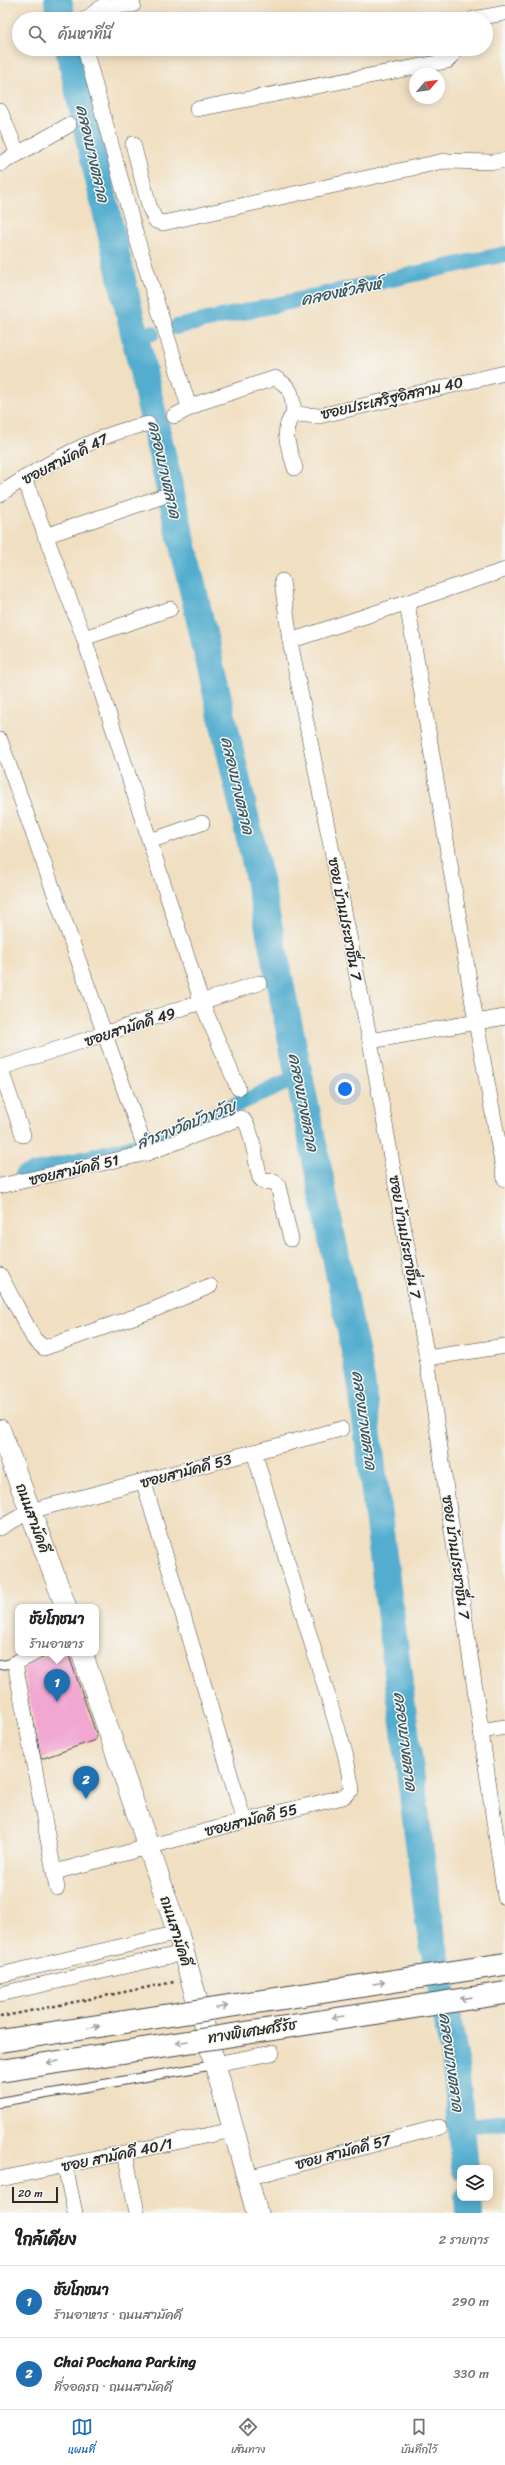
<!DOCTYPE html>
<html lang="th">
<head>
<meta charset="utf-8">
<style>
  :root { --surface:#fff; --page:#f2f2f2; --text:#202124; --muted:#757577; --line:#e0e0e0; --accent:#1f6fb2 }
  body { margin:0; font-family:Sriracha,"Playpen Sans Thai",sans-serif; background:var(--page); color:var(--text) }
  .controls { position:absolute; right:12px; bottom:12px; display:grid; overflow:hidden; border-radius:8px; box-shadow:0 2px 10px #0003 }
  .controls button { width:36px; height:36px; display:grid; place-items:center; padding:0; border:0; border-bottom:1px solid var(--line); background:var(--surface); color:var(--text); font:20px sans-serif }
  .compass { position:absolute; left:409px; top:68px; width:36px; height:36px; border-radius:50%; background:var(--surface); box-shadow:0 2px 10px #0003; rotate:61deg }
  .scale { position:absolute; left:12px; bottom:10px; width:46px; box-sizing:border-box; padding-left:4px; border:2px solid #2b2b2b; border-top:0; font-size:11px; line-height:14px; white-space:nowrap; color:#2b2b2b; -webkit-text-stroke:3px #f6f6f2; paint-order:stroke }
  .you { position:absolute; left:345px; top:1089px; width:14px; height:14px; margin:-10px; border:3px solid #fff; border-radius:50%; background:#1a73e8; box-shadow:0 0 0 6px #1a73e833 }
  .badge { display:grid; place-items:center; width:26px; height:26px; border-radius:50%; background:var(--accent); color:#fff; font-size:13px; font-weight:700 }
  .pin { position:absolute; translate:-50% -33px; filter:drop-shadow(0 1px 2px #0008) }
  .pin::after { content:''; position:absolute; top:21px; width:14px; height:12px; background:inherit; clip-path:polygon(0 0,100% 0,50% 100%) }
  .popup { position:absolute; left:15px; top:1604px; width:84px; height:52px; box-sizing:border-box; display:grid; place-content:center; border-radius:8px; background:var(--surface); filter:drop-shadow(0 1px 3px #0005); font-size:13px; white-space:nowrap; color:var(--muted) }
  .popup b { font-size:15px; color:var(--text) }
  .popup::after { content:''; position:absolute; left:50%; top:100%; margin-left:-8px; border:8px solid transparent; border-top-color:var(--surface) }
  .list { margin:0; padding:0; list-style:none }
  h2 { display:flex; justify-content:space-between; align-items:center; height:52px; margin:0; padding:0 16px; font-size:17px }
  h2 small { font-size:13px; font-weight:400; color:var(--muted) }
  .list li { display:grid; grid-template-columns:26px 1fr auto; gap:12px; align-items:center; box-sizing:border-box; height:72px; padding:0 16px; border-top:1px solid var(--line) }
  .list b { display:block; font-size:15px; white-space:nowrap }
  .list p { margin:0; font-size:13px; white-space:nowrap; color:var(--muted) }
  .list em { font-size:13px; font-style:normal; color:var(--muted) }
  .icon { flex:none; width:22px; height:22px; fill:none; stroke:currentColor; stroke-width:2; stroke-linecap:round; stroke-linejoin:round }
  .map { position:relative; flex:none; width:505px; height:2213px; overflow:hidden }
  .search { position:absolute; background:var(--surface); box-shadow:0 2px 10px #0003; left:12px; right:12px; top:12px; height:44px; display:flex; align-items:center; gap:10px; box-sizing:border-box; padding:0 14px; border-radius:22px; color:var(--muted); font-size:15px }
  .sheet { height:196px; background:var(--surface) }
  nav { display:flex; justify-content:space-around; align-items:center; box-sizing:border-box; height:56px; border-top:1px solid var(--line); background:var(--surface); font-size:11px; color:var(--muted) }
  nav a { display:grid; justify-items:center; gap:2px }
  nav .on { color:var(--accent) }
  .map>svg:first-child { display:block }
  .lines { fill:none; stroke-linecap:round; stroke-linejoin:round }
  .canal { stroke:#52adcf; stroke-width:16 }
  .river { stroke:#52adcf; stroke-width:28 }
  .building { fill:#f1a7d2 }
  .lane-casing { stroke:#494642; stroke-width:10 }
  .street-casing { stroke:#494642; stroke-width:16 }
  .secondary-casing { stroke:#494642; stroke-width:22 }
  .path { stroke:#494642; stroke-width:2.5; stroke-dasharray:3 3; stroke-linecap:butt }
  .lane { stroke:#fff; stroke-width:8 }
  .street { stroke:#fff; stroke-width:15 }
  .secondary { stroke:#fff; stroke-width:21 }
  .highway-bridge-casing { stroke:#494642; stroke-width:24; stroke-linecap:butt }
  .highway-bridge { stroke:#fff; stroke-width:22 }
  .oneway { stroke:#a0a0a0 }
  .labels { text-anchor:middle; stroke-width:3; stroke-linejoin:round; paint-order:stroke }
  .street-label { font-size:15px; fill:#2b2b2b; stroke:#f6f6f2 }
  .water-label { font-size:16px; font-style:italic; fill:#395864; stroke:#f6f6f2 }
</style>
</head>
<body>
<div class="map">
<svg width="505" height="2213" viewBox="0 0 505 2213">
  <rect width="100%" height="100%" fill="#f6f6f2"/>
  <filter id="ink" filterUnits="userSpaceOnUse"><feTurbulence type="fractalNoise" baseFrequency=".025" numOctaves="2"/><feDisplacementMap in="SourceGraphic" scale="8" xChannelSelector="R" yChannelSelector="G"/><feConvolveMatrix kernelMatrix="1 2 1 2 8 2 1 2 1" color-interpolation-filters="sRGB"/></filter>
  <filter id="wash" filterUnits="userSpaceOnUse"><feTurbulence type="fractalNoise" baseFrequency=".012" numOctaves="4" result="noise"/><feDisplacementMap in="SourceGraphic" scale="16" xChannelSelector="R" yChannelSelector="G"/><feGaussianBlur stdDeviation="0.9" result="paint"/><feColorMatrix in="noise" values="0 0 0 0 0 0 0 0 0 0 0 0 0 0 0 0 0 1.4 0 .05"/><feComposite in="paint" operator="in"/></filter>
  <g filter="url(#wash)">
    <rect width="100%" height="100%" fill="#f1dfc1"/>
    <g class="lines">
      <g class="canal">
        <polyline points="176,327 505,254"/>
        <polyline points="135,337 152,333"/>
        <polyline points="23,1174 154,1141 299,1077"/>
        <polyline points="461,2127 505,2122"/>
      </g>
      <g class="river">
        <polyline points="58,0 62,19"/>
        <polyline points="69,49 255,860 361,1380 429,1922 454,2055 465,2168"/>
        <polyline points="468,2198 469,2213"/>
      </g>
    </g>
    <g id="blocks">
      <polygon class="building" points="51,1653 68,1653 97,1736 95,1740 41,1759 23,1667"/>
    </g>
  </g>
  <g filter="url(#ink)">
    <use href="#blocks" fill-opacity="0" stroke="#494642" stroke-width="1"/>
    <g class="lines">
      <defs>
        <g id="lane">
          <polyline points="0,1665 15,1663"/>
          <polyline points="0,2102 214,2065"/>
        </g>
        <g id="street">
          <polyline points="86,19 103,6 133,5"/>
          <polyline points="473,19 505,13"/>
          <polyline points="85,49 137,239 189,407"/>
          <polyline points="197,109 447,61 452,56 453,49"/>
          <polyline points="0,111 18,154"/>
          <polyline points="133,144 150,209 156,221 163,223 444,161 494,162 505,160"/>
          <polyline points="0,164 69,125"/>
          <path d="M294 414C279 429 290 450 295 468"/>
          <path d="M174 416 202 402 275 378C293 388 292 395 294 414L319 416 505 373"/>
          <polyline points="24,478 84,638 202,1003 238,1088"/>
          <path d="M0 494C44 465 96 434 148 424"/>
          <polyline points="45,536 161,497"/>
          <polyline points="282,581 290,641 370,1041 427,1358 505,1897"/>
          <polyline points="407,603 476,1022 505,1179"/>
          <polyline points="84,638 170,609"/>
          <polyline points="290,641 505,570"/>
          <polyline points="0,740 147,1153"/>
          <polyline points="150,841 202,823"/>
          <polyline points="370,1041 505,1017"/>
          <polyline points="0,1067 23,1135"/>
          <polyline points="0,1068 259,983"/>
          <path d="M0 1186 147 1153 241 1118C252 1123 256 1166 260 1178L264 1182 274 1181 278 1186 291 1239"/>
          <polyline points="0,1275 34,1339 44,1348 148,1312 210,1286"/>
          <polyline points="427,1358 505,1346"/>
          <polyline points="144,1483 244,1821"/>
          <polyline points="0,1528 30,1511 341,1429"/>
          <polyline points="35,1653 15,1663 57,1888"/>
          <polyline points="481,1731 505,1727"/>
          <polyline points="55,1872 244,1821 343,1797 352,1789 345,1753 254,1452"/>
          <polyline points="0,1975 178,1933"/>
          <polyline points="0,1994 183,1953"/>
          <polyline points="215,2064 272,2053"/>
          <polyline points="125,2153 137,2213"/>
          <polyline points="65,2166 75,2213"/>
          <polyline points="247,2178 439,2127"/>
          <polyline points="0,2179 233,2130"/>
        </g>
        <g id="secondary">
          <polyline points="0,1430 66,1607"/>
          <polyline points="82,1653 178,1933 257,2213"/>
        </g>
      </defs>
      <use href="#lane" class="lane-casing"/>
      <use href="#street" class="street-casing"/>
      <use href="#secondary" class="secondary-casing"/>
      <polyline class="path" points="0,2017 174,1982"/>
      <use href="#lane" class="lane"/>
      <use href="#street" class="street"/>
      <use href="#secondary" class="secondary"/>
      <defs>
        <g id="highway-bridge">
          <polyline points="0,2041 505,1964"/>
          <polyline points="0,2071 505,1993"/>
        </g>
      </defs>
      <use href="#highway-bridge" class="highway-bridge-casing"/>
      <use href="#highway-bridge" class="highway-bridge"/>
    </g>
    <defs><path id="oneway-shaft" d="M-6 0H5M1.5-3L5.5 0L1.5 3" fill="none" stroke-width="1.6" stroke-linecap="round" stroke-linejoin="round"/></defs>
    <g class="oneway">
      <use href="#oneway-shaft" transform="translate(379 1983) rotate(-9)"/>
      <use href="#oneway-shaft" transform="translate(466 1998) rotate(172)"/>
      <use href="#oneway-shaft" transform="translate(222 2007) rotate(-9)"/>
      <use href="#oneway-shaft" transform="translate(338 2017) rotate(171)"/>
      <use href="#oneway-shaft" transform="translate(94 2027) rotate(-9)"/>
      <use href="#oneway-shaft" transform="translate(182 2042) rotate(171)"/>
      <use href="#oneway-shaft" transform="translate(53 2062) rotate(171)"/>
    </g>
  </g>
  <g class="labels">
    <g class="street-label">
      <text transform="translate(392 398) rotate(-13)" y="5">ซอยประเสริฐอิสลาม 40</text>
      <text transform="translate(65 459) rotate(-27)" y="5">ซอยสามัคคี 47</text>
      <text transform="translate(345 919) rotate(79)" y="5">ซอย บ้านประชาชื่น 7</text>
      <text transform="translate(130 1027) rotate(-18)" y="5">ซอยสามัคคี 49</text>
      <text transform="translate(74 1170) rotate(-13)" y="5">ซอยสามัคคี 51</text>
      <text transform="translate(405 1237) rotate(80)" y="5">ซอย บ้านประชาชื่น 7</text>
      <text transform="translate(186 1471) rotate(-15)" y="5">ซอยสามัคคี 53</text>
      <text transform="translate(33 1518) rotate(70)" y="5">ถนนสามัคคี</text>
      <text transform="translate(456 1557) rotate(82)" y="5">ซอย บ้านประชาชื่น 7</text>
      <text transform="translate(251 1820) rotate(-14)" y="5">ซอยสามัคคี 55</text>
      <text transform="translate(176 1931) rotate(72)" y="5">ถนนสามัคคี</text>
      <text transform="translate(252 2031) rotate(-9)" y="5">ทางพิเศษศรีรัช</text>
      <text transform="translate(343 2152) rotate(-15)" y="5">ซอย สามัคคี 57</text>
      <text transform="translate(117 2155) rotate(-12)" y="5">ซอย สามัคคี 40/1</text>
    </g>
    <g class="water-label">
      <text transform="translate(93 153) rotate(77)" y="6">คลองบางตลาด</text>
      <text transform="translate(341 291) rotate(-12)" y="6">คลองหัวสิงห์</text>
      <text transform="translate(165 469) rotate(77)" y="6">คลองบางตลาด</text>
      <text transform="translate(238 785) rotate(77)" y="6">คลองบางตลาด</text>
      <text transform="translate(304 1102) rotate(79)" y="6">คลองบางตลาด</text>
      <text transform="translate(186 1124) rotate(-22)" y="6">ลำรางวัดบัวขวัญ</text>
      <text transform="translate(365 1420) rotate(82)" y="6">คลองบางตลาด</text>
      <text transform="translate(406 1741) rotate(83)" y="6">คลองบางตลาด</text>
      <text transform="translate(452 2062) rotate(82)" y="6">คลองบางตลาด</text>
    </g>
  </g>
</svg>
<div class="controls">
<button><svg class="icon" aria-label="layers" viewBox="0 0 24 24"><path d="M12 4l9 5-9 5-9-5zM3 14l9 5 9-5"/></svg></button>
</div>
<svg class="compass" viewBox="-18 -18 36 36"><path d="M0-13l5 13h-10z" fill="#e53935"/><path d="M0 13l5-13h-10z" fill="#757577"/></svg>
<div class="scale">20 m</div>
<div class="you"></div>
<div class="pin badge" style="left:57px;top:1702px">1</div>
<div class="popup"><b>ชัยโภชนา</b>ร้านอาหาร</div>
<div class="pin badge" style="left:86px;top:1799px">2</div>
<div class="search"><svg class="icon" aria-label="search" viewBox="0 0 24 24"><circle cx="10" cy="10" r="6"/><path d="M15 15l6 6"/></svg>ค้นหาที่นี่</div>
</div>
<section class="sheet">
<h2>ใกล้เคียง<small>2 รายการ</small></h2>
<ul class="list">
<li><span class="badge">1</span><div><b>ชัยโภชนา</b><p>ร้านอาหาร · ถนนสามัคคี</p></div><em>290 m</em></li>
<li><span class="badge">2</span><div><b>Chai Pochana Parking</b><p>ที่จอดรถ · ถนนสามัคคี</p></div><em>330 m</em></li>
</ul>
</section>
<nav>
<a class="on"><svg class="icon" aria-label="map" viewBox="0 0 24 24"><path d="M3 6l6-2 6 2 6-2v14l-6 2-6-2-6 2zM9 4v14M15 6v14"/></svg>แผนที่</a>
<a><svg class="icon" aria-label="directions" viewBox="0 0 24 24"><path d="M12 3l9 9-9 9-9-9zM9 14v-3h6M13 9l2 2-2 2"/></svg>เส้นทาง</a>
<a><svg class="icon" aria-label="saved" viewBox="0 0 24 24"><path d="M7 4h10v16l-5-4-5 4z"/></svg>บันทึกไว้</a>
</nav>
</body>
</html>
